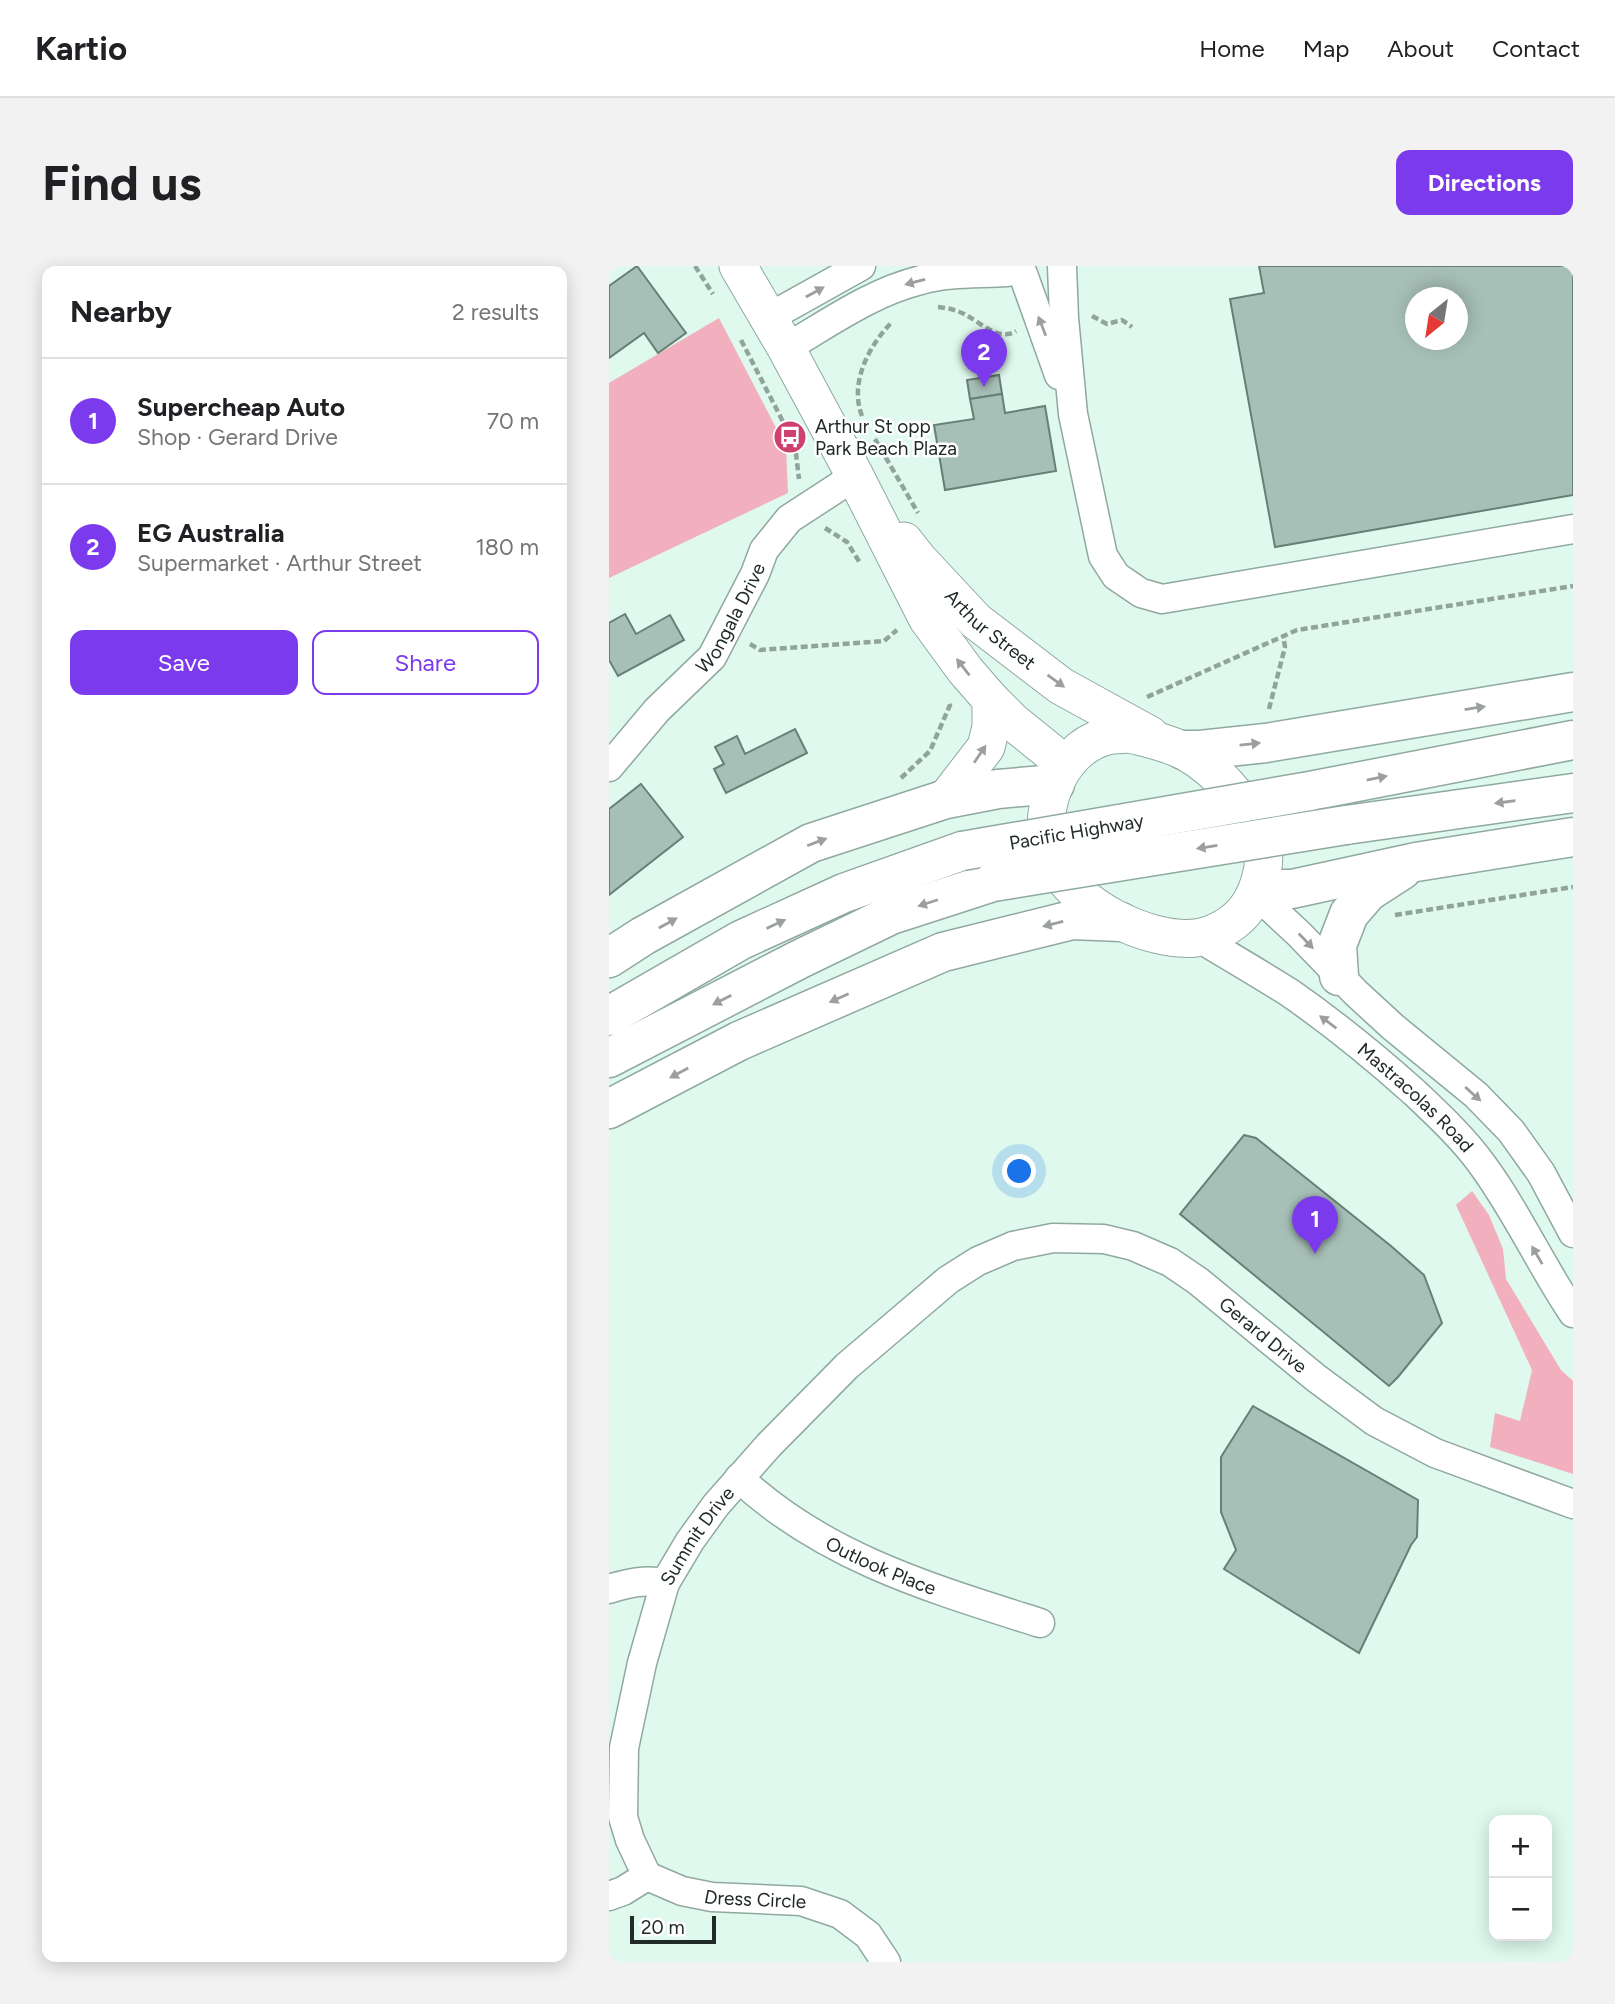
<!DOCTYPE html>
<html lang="en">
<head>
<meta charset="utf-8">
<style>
  :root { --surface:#fff; --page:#f2f2f2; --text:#202124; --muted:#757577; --line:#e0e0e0; --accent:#7c3aed }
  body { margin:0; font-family:Figtree,sans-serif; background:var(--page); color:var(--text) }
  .controls { position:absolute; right:21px; bottom:21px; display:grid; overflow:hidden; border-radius:14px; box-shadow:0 4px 18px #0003 }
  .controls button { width:63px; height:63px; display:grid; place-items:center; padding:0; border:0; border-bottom:2px solid var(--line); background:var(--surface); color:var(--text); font:35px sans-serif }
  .compass { position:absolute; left:796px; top:21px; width:63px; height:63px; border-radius:50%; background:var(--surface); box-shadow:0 4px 18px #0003; rotate:210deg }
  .scale { position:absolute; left:21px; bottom:18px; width:86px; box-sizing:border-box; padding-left:7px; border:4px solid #202a26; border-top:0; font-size:19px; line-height:24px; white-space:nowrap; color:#202a26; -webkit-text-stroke:5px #fff; paint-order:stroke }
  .you { position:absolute; left:411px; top:906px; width:24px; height:24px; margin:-18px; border:5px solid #fff; border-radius:50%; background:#1a73e8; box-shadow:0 0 0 10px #1a73e833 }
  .badge { display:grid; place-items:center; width:46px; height:46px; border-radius:50%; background:var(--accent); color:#fff; font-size:23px; font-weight:700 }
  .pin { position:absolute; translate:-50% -58px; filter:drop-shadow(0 2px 4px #0008) }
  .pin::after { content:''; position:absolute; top:37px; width:24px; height:21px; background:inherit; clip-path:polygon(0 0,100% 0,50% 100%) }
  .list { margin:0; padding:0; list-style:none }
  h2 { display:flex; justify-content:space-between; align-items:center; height:91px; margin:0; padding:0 28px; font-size:30px }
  h2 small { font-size:23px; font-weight:400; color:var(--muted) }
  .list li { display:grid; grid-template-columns:46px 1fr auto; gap:21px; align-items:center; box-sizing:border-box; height:126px; padding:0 28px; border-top:2px solid var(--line) }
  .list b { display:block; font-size:26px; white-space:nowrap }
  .list p { margin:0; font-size:23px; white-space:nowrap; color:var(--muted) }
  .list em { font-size:23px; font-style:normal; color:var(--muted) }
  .actions { display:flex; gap:14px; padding:21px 28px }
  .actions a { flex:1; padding:16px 0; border:2px solid var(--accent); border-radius:14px; text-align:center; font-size:24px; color:var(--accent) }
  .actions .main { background:var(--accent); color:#fff }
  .map { position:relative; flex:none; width:964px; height:1696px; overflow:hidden; border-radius:14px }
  header { display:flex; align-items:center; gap:42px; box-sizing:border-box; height:98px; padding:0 35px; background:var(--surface); border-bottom:2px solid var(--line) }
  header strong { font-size:33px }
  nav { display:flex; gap:38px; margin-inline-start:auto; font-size:24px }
  .intro { display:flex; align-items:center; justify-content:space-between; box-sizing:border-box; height:168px; padding:0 42px }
  h1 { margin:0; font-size:49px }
  .button { padding:18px 32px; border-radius:14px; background:var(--accent); color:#fff; font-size:24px; font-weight:700 }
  main { display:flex; gap:42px; padding:0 42px }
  aside { flex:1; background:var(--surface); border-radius:14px; box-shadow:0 4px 18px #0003 }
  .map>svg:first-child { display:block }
  .green { fill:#f2b0be }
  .building { fill:#a7c0b7; stroke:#687f76; stroke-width:2; fill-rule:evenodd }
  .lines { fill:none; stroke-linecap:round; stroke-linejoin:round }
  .minor-casing { stroke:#90a99f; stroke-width:31 }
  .major-casing { stroke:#90a99f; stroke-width:39 }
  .highway-casing { stroke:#90a99f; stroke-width:41 }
  .path { stroke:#90a49c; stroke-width:4.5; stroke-dasharray:7 3.5; stroke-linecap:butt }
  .minor { stroke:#fff; stroke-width:28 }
  .major { stroke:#fff; stroke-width:37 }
  .highway { stroke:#fff; stroke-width:38 }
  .highway-bridge-casing { stroke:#90a99f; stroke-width:41; stroke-linecap:butt }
  .highway-bridge { stroke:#fff; stroke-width:38 }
  .oneway { fill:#9b9f9d }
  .labels { text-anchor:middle; stroke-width:5; stroke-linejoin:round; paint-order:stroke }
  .poi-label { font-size:19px; fill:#202a26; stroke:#fff; text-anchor:start }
  .street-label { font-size:19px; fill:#202a26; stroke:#fff }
</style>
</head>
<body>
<header>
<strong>Kartio</strong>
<nav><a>Home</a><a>Map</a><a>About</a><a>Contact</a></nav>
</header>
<div class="intro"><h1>Find us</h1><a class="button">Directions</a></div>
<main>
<aside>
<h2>Nearby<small>2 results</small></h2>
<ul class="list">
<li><span class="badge">1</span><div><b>Supercheap Auto</b><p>Shop · Gerard Drive</p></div><em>70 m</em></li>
<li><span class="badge">2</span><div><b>EG Australia</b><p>Supermarket · Arthur Street</p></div><em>180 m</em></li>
</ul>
<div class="actions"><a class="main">Save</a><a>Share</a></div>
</aside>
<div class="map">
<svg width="964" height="1696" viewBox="0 0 964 1696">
  <rect width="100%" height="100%" fill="#dff9ee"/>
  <g class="green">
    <polygon points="110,52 177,181 179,227 0,312 0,117"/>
    <polygon points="863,925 880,949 894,983 897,1013 952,1104 964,1115 964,1208 881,1181 886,1147 911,1155 923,1104 847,939"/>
  </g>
  <g class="building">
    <polygon points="28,0 77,67 49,87 35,67 0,92 0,20"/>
    <path d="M650 0H964V229L666 281 621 33 655 27ZM806 32H848V74H806Z"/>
    <polygon points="390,109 393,128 361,133 358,114"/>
    <polygon points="393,128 396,147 436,140 447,205 336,224 325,159 365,153 361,133"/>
    <polygon points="16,348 27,368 61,349 75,374 9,410 0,394 0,357"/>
    <polygon points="186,463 198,487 117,527 105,503 115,498 106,481 128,470 136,488"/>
    <polygon points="32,518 74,571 0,629 0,543"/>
    <polygon points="635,869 647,872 782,980 815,1009 833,1057 789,1111 780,1120 571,948"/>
    <polygon points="644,1140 809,1234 808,1271 802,1279 750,1387 615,1303 627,1284 612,1246 612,1191"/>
  </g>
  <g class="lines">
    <defs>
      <g id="minor">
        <polyline points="453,0 455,52 464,148 494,290 507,310 532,327 553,333 964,263"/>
        <polyline points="414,8 450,109"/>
        <polyline points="159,52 252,0"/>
        <path d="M177 82C220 57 263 26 312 14 339 6 370 8 398 6"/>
        <path id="s1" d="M0 501 48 444 103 391 146 308 155 284 180 253 246 210"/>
        <polyline points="647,628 690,668 747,727 784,761 867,829 902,865 932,907 964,967"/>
        <path id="s2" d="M590 672C620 690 651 708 681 727 724 757 767 792 806 827 829 849 853 871 872 897 907 944 931 998 964 1047"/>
        <path id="s3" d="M130 1212C214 1291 324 1323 431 1357"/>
        <path d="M0 1323C19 1317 36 1313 56 1317"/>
        <path id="s4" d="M38 1610 21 1574 14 1551 15 1482 33 1397 56 1317 81 1275 107 1239 160 1179 238 1100 339 1014 369 995 404 980 444 972 495 973 524 980 561 996 589 1015 707 1112 765 1155 826 1187 964 1238"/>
        <path id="s5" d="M38 1610 73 1625 103 1631 192 1635 231 1648 259 1669 277 1696"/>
        <polyline points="0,1630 14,1625 38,1610"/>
      </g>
      <g id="major">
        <polyline points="129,0 177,82 246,210 318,352 356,404 382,434 404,456 456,498"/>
        <path id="s6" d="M295 275 310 294 367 355 452 420 541 469"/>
        <path d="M521 468C540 473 560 477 577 486 609 504 648 546 654 584 657 601 649 625 640 639 629 656 608 669 587 672 539 677 465 640 444 595 425 551 447 485 495 471 503 468 513 469 521 468Z"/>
        <polyline points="337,533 377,481 382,461 382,434"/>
      </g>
      <g id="highway">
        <polyline points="574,484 591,484 657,477 964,426"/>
        <polyline points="701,525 964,474"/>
        <polyline points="737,559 964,527"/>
        <polyline points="650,623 683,623 807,596 964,571"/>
        <polyline points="0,692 34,670 202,577 337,533 389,523 446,518"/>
        <polyline points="730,710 728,679 740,648 759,626 793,604"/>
        <polyline points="0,750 132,674 235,627 353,585"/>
        <polyline points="0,792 191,693 282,649 384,616"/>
        <polyline points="0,843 130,775 334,686 463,654 512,656"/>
      </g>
    </defs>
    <use href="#minor" class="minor-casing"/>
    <use href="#major" class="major-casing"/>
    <use href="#highway" class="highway-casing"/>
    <g class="path">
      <polyline points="86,0 104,28"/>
      <path d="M329 41C339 42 348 44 357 49 372 57 390 76 407 65"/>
      <polyline points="483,50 498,58 513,54 523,61"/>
      <polyline points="132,74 186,179 190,213"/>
      <path d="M253 150C240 117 260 80 282 57"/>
      <polyline points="266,173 309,247"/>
      <polyline points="216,262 238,276 251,297"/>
      <polyline points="141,378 151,384 275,375 288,364"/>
      <polyline points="538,431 688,364 964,320"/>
      <polyline points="660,443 676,381 674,369"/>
      <polyline points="292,512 321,485 341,439 340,436"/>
      <polyline points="786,649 964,621"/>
    </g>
    <use href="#minor" class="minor"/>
    <use href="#major" class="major"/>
    <use href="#highway" class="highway"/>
    <defs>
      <g id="highway-bridge">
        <path id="s7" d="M353 585 701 525"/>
        <polyline points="384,616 737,559"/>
      </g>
    </defs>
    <use href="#highway-bridge" class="highway-bridge-casing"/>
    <use href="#highway-bridge" class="highway-bridge"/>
  </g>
  <defs><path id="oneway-solid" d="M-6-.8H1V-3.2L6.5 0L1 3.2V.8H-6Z" transform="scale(1.75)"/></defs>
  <g class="oneway">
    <use href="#oneway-solid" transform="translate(306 16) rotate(165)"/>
    <use href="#oneway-solid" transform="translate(206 26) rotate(-29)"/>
    <use href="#oneway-solid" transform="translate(433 60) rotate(-111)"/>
    <use href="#oneway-solid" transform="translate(354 401) rotate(-128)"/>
    <use href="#oneway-solid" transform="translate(447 415) rotate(36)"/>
    <use href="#oneway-solid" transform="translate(866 442) rotate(-9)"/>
    <use href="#oneway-solid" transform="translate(641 478) rotate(-6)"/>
    <use href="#oneway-solid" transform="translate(371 488) rotate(-56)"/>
    <use href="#oneway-solid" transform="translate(768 512) rotate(-11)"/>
    <use href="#oneway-solid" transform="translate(896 536) rotate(172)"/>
    <use href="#oneway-solid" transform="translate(208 576) rotate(-21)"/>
    <use href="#oneway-solid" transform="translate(598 581) rotate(171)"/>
    <use href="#oneway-solid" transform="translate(319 637) rotate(162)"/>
    <use href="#oneway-solid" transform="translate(59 657) rotate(-29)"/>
    <use href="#oneway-solid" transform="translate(167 658) rotate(-25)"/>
    <use href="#oneway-solid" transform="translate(444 658) rotate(166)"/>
    <use href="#oneway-solid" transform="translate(697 675) rotate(46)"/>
    <use href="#oneway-solid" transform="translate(230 732) rotate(156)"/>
    <use href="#oneway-solid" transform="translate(113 734) rotate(153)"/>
    <use href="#oneway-solid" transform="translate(719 756) rotate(-143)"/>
    <use href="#oneway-solid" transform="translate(70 807) rotate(152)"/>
    <use href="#oneway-solid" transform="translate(864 828) rotate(42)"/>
    <use href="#oneway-solid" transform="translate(928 989) rotate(-120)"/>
  </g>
  <defs>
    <symbol id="bus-disc" viewBox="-11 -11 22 22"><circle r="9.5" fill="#ce416e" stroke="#fff"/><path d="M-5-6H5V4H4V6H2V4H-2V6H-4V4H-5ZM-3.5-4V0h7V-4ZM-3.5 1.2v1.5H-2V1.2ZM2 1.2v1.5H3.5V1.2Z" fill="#fff"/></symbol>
  </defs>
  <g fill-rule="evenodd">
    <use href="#bus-disc" x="162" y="152" width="38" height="38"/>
  </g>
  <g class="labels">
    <g class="poi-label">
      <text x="206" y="167">Arthur St opp<tspan x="206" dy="22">Park Beach Plaza</tspan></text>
    </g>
    <g class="street-label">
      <text dy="7" stroke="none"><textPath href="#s1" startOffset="194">Wongala Drive</textPath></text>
      <text dy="7" stroke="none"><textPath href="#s6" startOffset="124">Arthur Street</textPath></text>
      <text dy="7" stroke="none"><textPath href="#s7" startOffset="116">Pacific Highway</textPath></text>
      <text dy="7" stroke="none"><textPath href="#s2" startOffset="270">Mastracolas Road</textPath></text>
      <text dy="7" stroke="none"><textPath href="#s4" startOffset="1074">Gerard Drive</textPath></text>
      <text dy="7" stroke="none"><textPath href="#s4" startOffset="360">Summit Drive</textPath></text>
      <text dy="7" stroke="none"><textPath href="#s3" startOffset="168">Outlook Place</textPath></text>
      <text dy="7" stroke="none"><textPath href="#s5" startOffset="112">Dress Circle</textPath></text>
    </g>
  </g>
</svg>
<div class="controls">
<button>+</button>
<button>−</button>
</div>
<svg class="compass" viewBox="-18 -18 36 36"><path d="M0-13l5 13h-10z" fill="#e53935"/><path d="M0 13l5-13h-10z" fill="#757577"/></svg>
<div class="scale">20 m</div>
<div class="you"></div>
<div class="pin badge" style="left:706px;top:988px">1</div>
<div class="pin badge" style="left:375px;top:121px">2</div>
</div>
</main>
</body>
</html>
